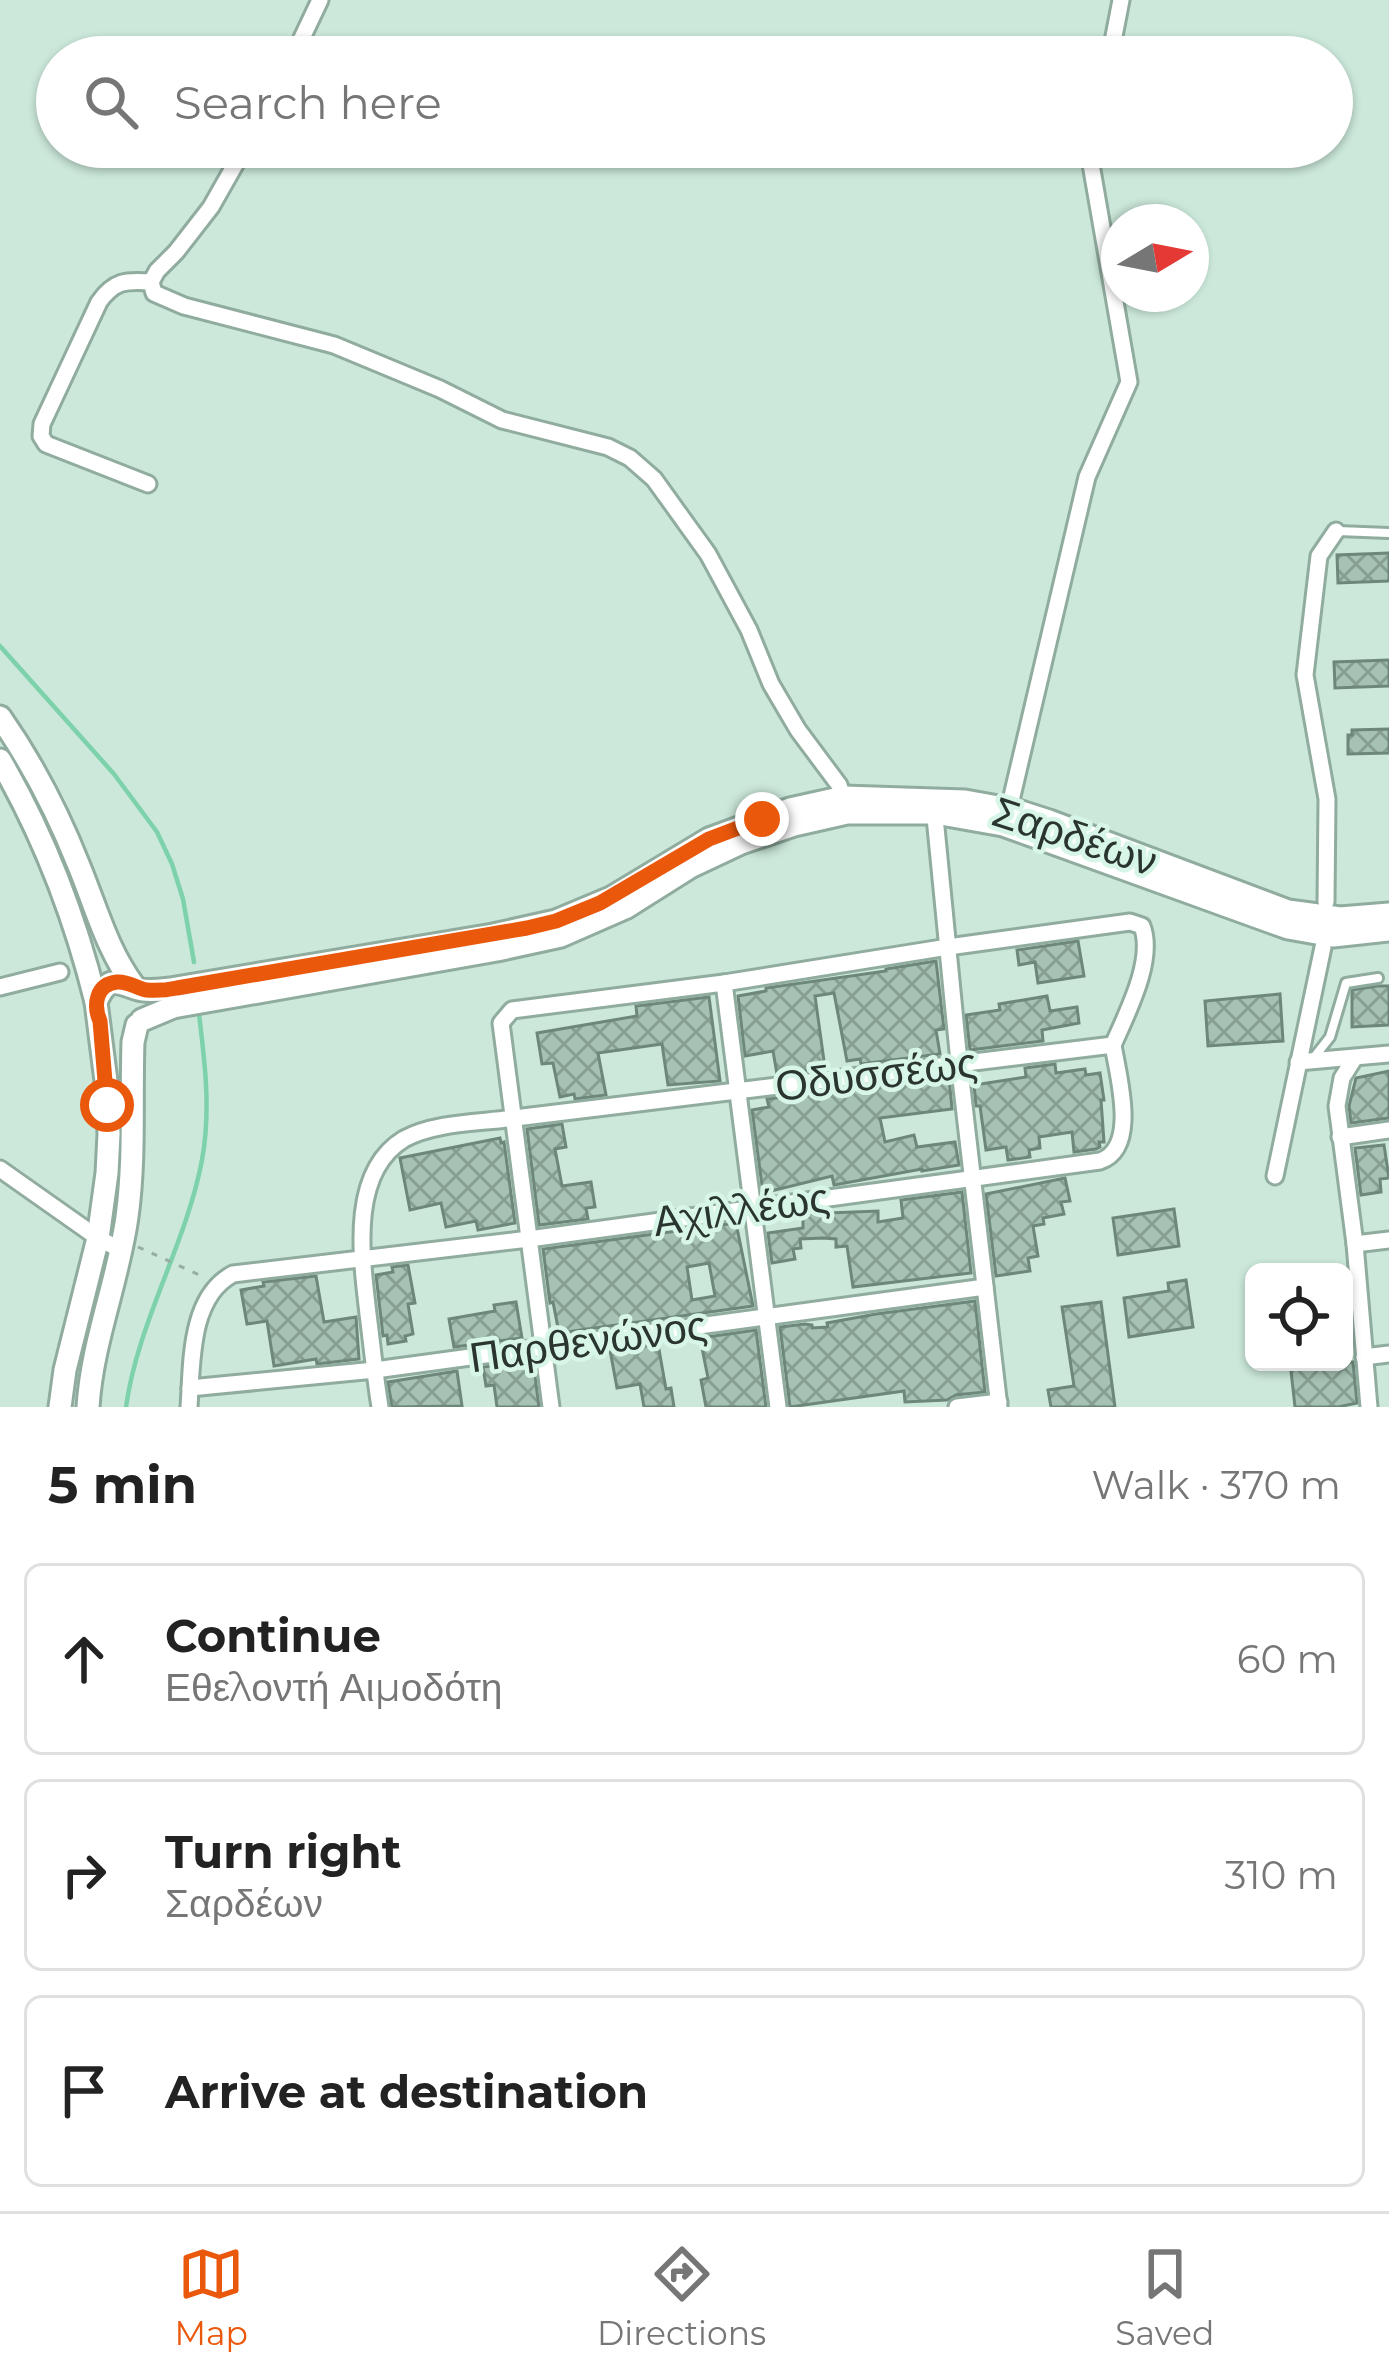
<!DOCTYPE html>
<html lang="en">
<head>
<meta charset="utf-8">
<style>
  :root { --surface:#fff; --page:#f2f2f2; --text:#222; --muted:#767676; --line:#e0e0e0; --accent:#ea580c }
  body { margin:0; font-family:Montserrat,sans-serif; background:var(--page); color:var(--text) }
  .controls { position:absolute; right:36px; bottom:36px; display:grid; overflow:hidden; border-radius:18px; box-shadow:0 3px 9px #0004 }
  .controls button { width:108px; height:108px; display:grid; place-items:center; padding:0; border:0; border-bottom:3px solid var(--line); background:var(--surface); color:var(--text); font:60px sans-serif }
  .compass { position:absolute; left:1101px; top:204px; width:108px; height:108px; border-radius:50%; background:var(--surface); box-shadow:0 3px 9px #0004; rotate:80deg }
  .stop { position:absolute; width:36px; height:36px; margin:-27px; border:9px solid #ea580c; border-radius:50%; background:#fff }
  .stop.end { background:#ea580c; border-color:#fff; box-shadow:0 3px 12px #0008 }
  .list { margin:0; padding:0; list-style:none }
  h2 { display:flex; justify-content:space-between; align-items:center; height:156px; margin:0; padding:0 48px; font-size:51px }
  h2 small { font-size:39px; font-weight:400; color:var(--muted) }
  .list li { display:grid; grid-template-columns:78px 1fr auto; gap:36px; align-items:center; box-sizing:border-box; height:192px; margin:0 24px 24px; padding:0 24px; border:3px solid var(--line); border-radius:18px }
  .list b { display:block; font-size:45px; white-space:nowrap }
  .list p { margin:0; font-size:39px; white-space:nowrap; color:var(--muted) }
  .list em { font-size:39px; font-style:normal; color:var(--muted) }
  .icon { flex:none; width:66px; height:66px; fill:none; stroke:currentColor; stroke-width:2; stroke-linecap:round; stroke-linejoin:round }
  .map { position:relative; flex:none; width:1389px; height:1407px; overflow:hidden }
  .search { position:absolute; background:var(--surface); box-shadow:0 3px 9px #0004; left:36px; right:36px; top:36px; height:132px; display:flex; align-items:center; gap:30px; box-sizing:border-box; padding:0 42px; border-radius:66px; color:var(--muted); font-size:45px }
  .sheet { height:804px; background:var(--surface) }
  nav { display:flex; justify-content:space-around; align-items:center; box-sizing:border-box; height:168px; border-top:3px solid var(--line); background:var(--surface); font-size:33px; color:var(--muted) }
  nav a { display:grid; justify-items:center; gap:6px }
  nav .on { color:var(--accent) }
  .map>svg:first-child { display:block }
  .lines { fill:none; stroke-linecap:round; stroke-linejoin:round }
  .stream { stroke:#7dd2ac; stroke-width:4.5 }
  .building { fill:url(#building-cross-hatch); stroke:#6d887b; stroke-width:3; fill-rule:evenodd }
  .lane-casing { stroke:#90ac9e; stroke-width:14 }
  .street-casing { stroke:#90ac9e; stroke-width:21 }
  .secondary-casing { stroke:#90ac9e; stroke-width:27 }
  .path { stroke:#96ada2; stroke-width:3; stroke-dasharray:6 9; stroke-linecap:butt }
  .lane { stroke:#fff; stroke-width:8 }
  .street { stroke:#fff; stroke-width:15 }
  .secondary { stroke:#fff; stroke-width:21 }
  .route { stroke:#ea580c; stroke-width:15 }
  .labels { text-anchor:middle; stroke-width:9; stroke-linejoin:round; paint-order:stroke }
  .street-label { font-size:42px; fill:#2a3530; stroke:#d8f6e7 }
</style>
</head>
<body>
<div class="map">
<svg width="1389" height="1407" viewBox="0 0 1389 1407">
  <defs>
    <pattern id="building-cross-hatch" width="8" height="8" patternUnits="userSpaceOnUse" patternTransform="scale(3)"><rect width="8" height="8" fill="#a5c2b4"/><path d="M0 0l8 8M0 8l8-8" fill="none" stroke="#879e93"/></pattern>
  </defs>
  <rect width="100%" height="100%" fill="#cbe8da"/>
  <g class="lines">
    <g class="stream">
      <polyline points="0,646 114,774 157,832 172,864 183,899 194,962"/>
      <path d="M126 1407C138 1321 186 1245 202 1160 211 1111 205 1063 199 1014"/>
    </g>
  </g>
  <g class="building">
    <polygon points="1389,553 1389,581 1338,583 1337,555"/>
    <polygon points="1389,660 1389,686 1335,688 1334,662"/>
    <polygon points="1389,729 1389,753 1348,754 1348,735 1352,735 1352,730"/>
    <polygon points="1078,941 1084,976 1038,983 1035,962 1019,965 1017,950"/>
    <polygon points="936,961 944,1029 936,1030 940,1054 861,1064 860,1059 847,1061 834,993 815,996 825,1068 777,1074 773,1051 745,1056 738,996 766,991 766,988 886,971 886,969"/>
    <polygon points="1377,986 1389,986 1389,1025 1352,1027 1352,990"/>
    <polygon points="1280,994 1283,1041 1208,1046 1205,1001"/>
    <polygon points="1047,996 1050,1011 1077,1007 1079,1023 1042,1030 1043,1041 970,1050 966,1015 1000,1010 999,1004"/>
    <polygon points="709,997 720,1081 668,1085 662,1044 598,1053 606,1095 575,1099 574,1094 560,1097 553,1063 542,1064 537,1033 637,1016 636,1006"/>
    <polygon points="1055,1064 1056,1073 1085,1069 1086,1075 1100,1073 1104,1100 1101,1100 1104,1142 1099,1142 1100,1147 1096,1149 1074,1152 1072,1132 1039,1137 1040,1148 1029,1150 1030,1157 1008,1160 1006,1147 986,1150 980,1106 976,1106 974,1085 1026,1077 1025,1068"/>
    <polygon points="1389,1071 1389,1118 1351,1123 1349,1106 1356,1078"/>
    <polygon points="949,1077 952,1109 880,1118 885,1142 914,1135 917,1147 955,1142 959,1165 922,1171 922,1169 834,1185 832,1176 763,1193 752,1110 769,1107 767,1099"/>
    <polygon points="562,1124 566,1147 555,1149 562,1186 591,1182 595,1207 586,1208 588,1219 539,1225 527,1129"/>
    <polygon points="500,1138 501,1143 504,1142 515,1223 478,1230 476,1221 446,1227 441,1203 410,1210 400,1158"/>
    <polygon points="1384,1145 1389,1178 1380,1179 1381,1192 1361,1195 1355,1148"/>
    <polygon points="1065,1178 1070,1201 1061,1202 1064,1214 1043,1218 1044,1224 1033,1226 1038,1256 1028,1258 1030,1271 996,1276 986,1194"/>
    <polygon points="962,1192 971,1273 853,1287 847,1246 836,1247 836,1239 823,1238 800,1239 801,1248 793,1249 795,1259 772,1263 768,1233 803,1228 803,1214 878,1211 878,1222 903,1218 901,1200"/>
    <polygon points="1174,1209 1179,1246 1118,1255 1113,1218"/>
    <path d="M736 1223 753 1306 559 1333 553 1302 550 1303 543 1249ZM709 1263 715 1296 692 1300 687 1267Z"/>
    <polygon points="408,1265 415,1303 408,1304 413,1334 405,1336 406,1341 388,1344 387,1335 383,1336 376,1275 393,1272 392,1267"/>
    <polygon points="316,1276 324,1322 356,1317 359,1359 317,1364 316,1359 274,1366 267,1321 247,1324 241,1290 264,1286 263,1282"/>
    <polygon points="1186,1280 1193,1327 1129,1337 1124,1298 1169,1291 1168,1283"/>
    <polygon points="975,1301 985,1392 956,1395 947,1400 905,1402 904,1391 790,1407 780,1327 805,1324 812,1325 812,1328 828,1327 827,1323 876,1314"/>
    <polygon points="516,1302 522,1338 454,1347 449,1319 495,1311 494,1305"/>
    <polygon points="1101,1302 1115,1407 1051,1407 1048,1390 1074,1386 1062,1307"/>
    <polygon points="756,1330 766,1407 706,1407 701,1380 708,1378 700,1338"/>
    <polygon points="658,1344 666,1389 671,1388 674,1407 644,1407 640,1384 617,1388 610,1350"/>
    <polygon points="533,1361 539,1407 497,1407 494,1385 486,1386 483,1367"/>
    <polygon points="1290,1362 1353,1362 1357,1403 1338,1407 1295,1407"/>
    <polygon points="457,1371 462,1406 392,1407 388,1382"/>
  </g>
  <g class="lines">
    <defs>
      <g id="lane">
        <polyline points="1338,531 1389,533"/>
        <polyline points="1312,1060 1330,1037 1346,983 1378,978"/>
      </g>
      <g id="street">
        <polyline points="293,57 320,0"/>
        <polyline points="1110,57 1121,0"/>
        <polyline points="245,147 211,207 176,252 157,271 151,282 154,293 184,306 334,345 440,389 502,420 608,447 630,458 654,479 708,554 749,630 771,684 798,730 839,785 845,804"/>
        <path d="M148 484 46 444 41 436 42 424 99 302C114 281 125 280 151 282"/>
        <polyline points="934,807 959,1062 999,1407"/>
        <polyline points="1009,809 1087,477 1129,382 1088,147"/>
        <polyline points="1326,902 1327,799 1305,675 1319,556 1336,531"/>
        <polyline points="724,983 778,1407"/>
        <polyline points="0,987 60,972"/>
        <polyline points="1354,1059 1342,1078 1337,1106 1355,1244 1369,1407"/>
        <polyline points="1298,1062 1389,1054"/>
        <polyline points="1340,1137 1389,1130"/>
        <polyline points="0,1169 98,1238 121,1250"/>
        <polyline points="1275,1176 1323,947"/>
        <polyline points="1355,1244 1389,1240"/>
        <polyline points="1364,1357 1389,1354"/>
        <polyline points="190,1388 375,1370 985,1287"/>
        <path d="M189 1407C192 1364 189 1297 233 1274L529 1239 1100 1161C1139 1148 1118 1076 1113 1045"/>
        <path d="M380 1407C375 1376 372 1345 368 1314 362 1260 348 1173 404 1139 435 1122 480 1123 515 1118L1113 1045"/>
        <path d="M551 1407 501 1023 512 1010 724 983 948 947 1130 922 1142 926C1155 960 1127 1013 1113 1045"/>
        <polyline points="957,1407 999,1402"/>
      </g>
      <g id="secondary">
        <path d="M0 717C33 764 58 813 79 866 96 907 107 950 134 986"/>
        <path d="M0 760C44 836 75 917 96 1002"/>
        <polyline points="142,1020 173,1007 497,950 561,936 625,908 690,867 741,843 794,825 847,813 935,813 1003,825 1288,928 1333,936 1389,930"/>
        <path d="M60 1407 65 1370 98 1238 107 1173 109 1134 107 1089 96 1002C108 975 116 982 138 989 148 992 160 990 170 989L493 935 556 921 611 898 709 839 790 809 844 797 965 801 1015 810 1049 821 1288 911 1340 918 1389 914"/>
        <path d="M88 1407C92 1342 118 1282 127 1217 135 1159 131 1101 133 1042L137 1025"/>
      </g>
    </defs>
    <use href="#lane" class="lane-casing"/>
    <use href="#street" class="street-casing"/>
    <use href="#secondary" class="secondary-casing"/>
    <polyline class="path" points="138,1247 206,1278"/>
    <use href="#lane" class="lane"/>
    <use href="#street" class="street"/>
    <use href="#secondary" class="secondary"/>
  </g>
  <g class="lines">
    <path class="route" d="M107 1105 100 1021C93 1005 96 984 117 982 128 981 136 988 146 990 157 991 167 990 177 988L527 928 556 921 600 903 709 839 762 819"/>
  </g>
  <g class="labels">
    <g class="street-label">
      <text transform="translate(1075 836) rotate(18)" y="15">Σαρδέων</text>
      <text transform="translate(876 1074) rotate(-7)" y="15">Οδυσσέως</text>
      <text transform="translate(741 1209) rotate(-8)" y="15">Αχιλλέως</text>
      <text transform="translate(588 1341) rotate(-8)" y="15">Παρθενώνος</text>
    </g>
  </g>
</svg>
<div class="controls">
<button><svg class="icon" aria-label="locate" viewBox="0 0 24 24"><circle cx="12" cy="12" r="6"/><path d="M12 2v4M12 18v4M2 12h4M18 12h4"/></svg></button>
</div>
<svg class="compass" viewBox="-18 -18 36 36"><path d="M0-13l5 13h-10z" fill="#e53935"/><path d="M0 13l5-13h-10z" fill="#767676"/></svg>
<div class="stop" style="left:107px;top:1105px"></div>
<div class="stop end" style="left:762px;top:819px"></div>
<div class="search"><svg class="icon" aria-label="search" viewBox="0 0 24 24"><circle cx="10" cy="10" r="6"/><path d="M15 15l6 6"/></svg>Search here</div>
</div>
<section class="sheet">
<h2>5 min<small>Walk · 370 m</small></h2>
<ul class="list">
<li><svg class="icon" aria-label="ahead" viewBox="0 0 24 24"><path d="M12 20V5M6 11l6-6 6 6"/></svg><div><b>Continue</b><p>Εθελοντή Αιμοδότη</p></div><em>60 m</em></li>
<li><svg class="icon" aria-label="right" viewBox="0 0 24 24"><path d="M7 20v-9h11M14 6l5 5-5 5"/></svg><div><b>Turn right</b><p>Σαρδέων</p></div><em>310 m</em></li>
<li><svg class="icon" aria-label="arrive" viewBox="0 0 24 24"><path d="M6 21V4h12l-3 4 3 4H6"/></svg><div><b>Arrive at destination</b></div></li>
</ul>
</section>
<nav>
<a class="on"><svg class="icon" aria-label="map" viewBox="0 0 24 24"><path d="M3 6l6-2 6 2 6-2v14l-6 2-6-2-6 2zM9 4v14M15 6v14"/></svg>Map</a>
<a><svg class="icon" aria-label="directions" viewBox="0 0 24 24"><path d="M12 3l9 9-9 9-9-9zM9 14v-3h6M13 9l2 2-2 2"/></svg>Directions</a>
<a><svg class="icon" aria-label="saved" viewBox="0 0 24 24"><path d="M7 4h10v16l-5-4-5 4z"/></svg>Saved</a>
</nav>
</body>
</html>
